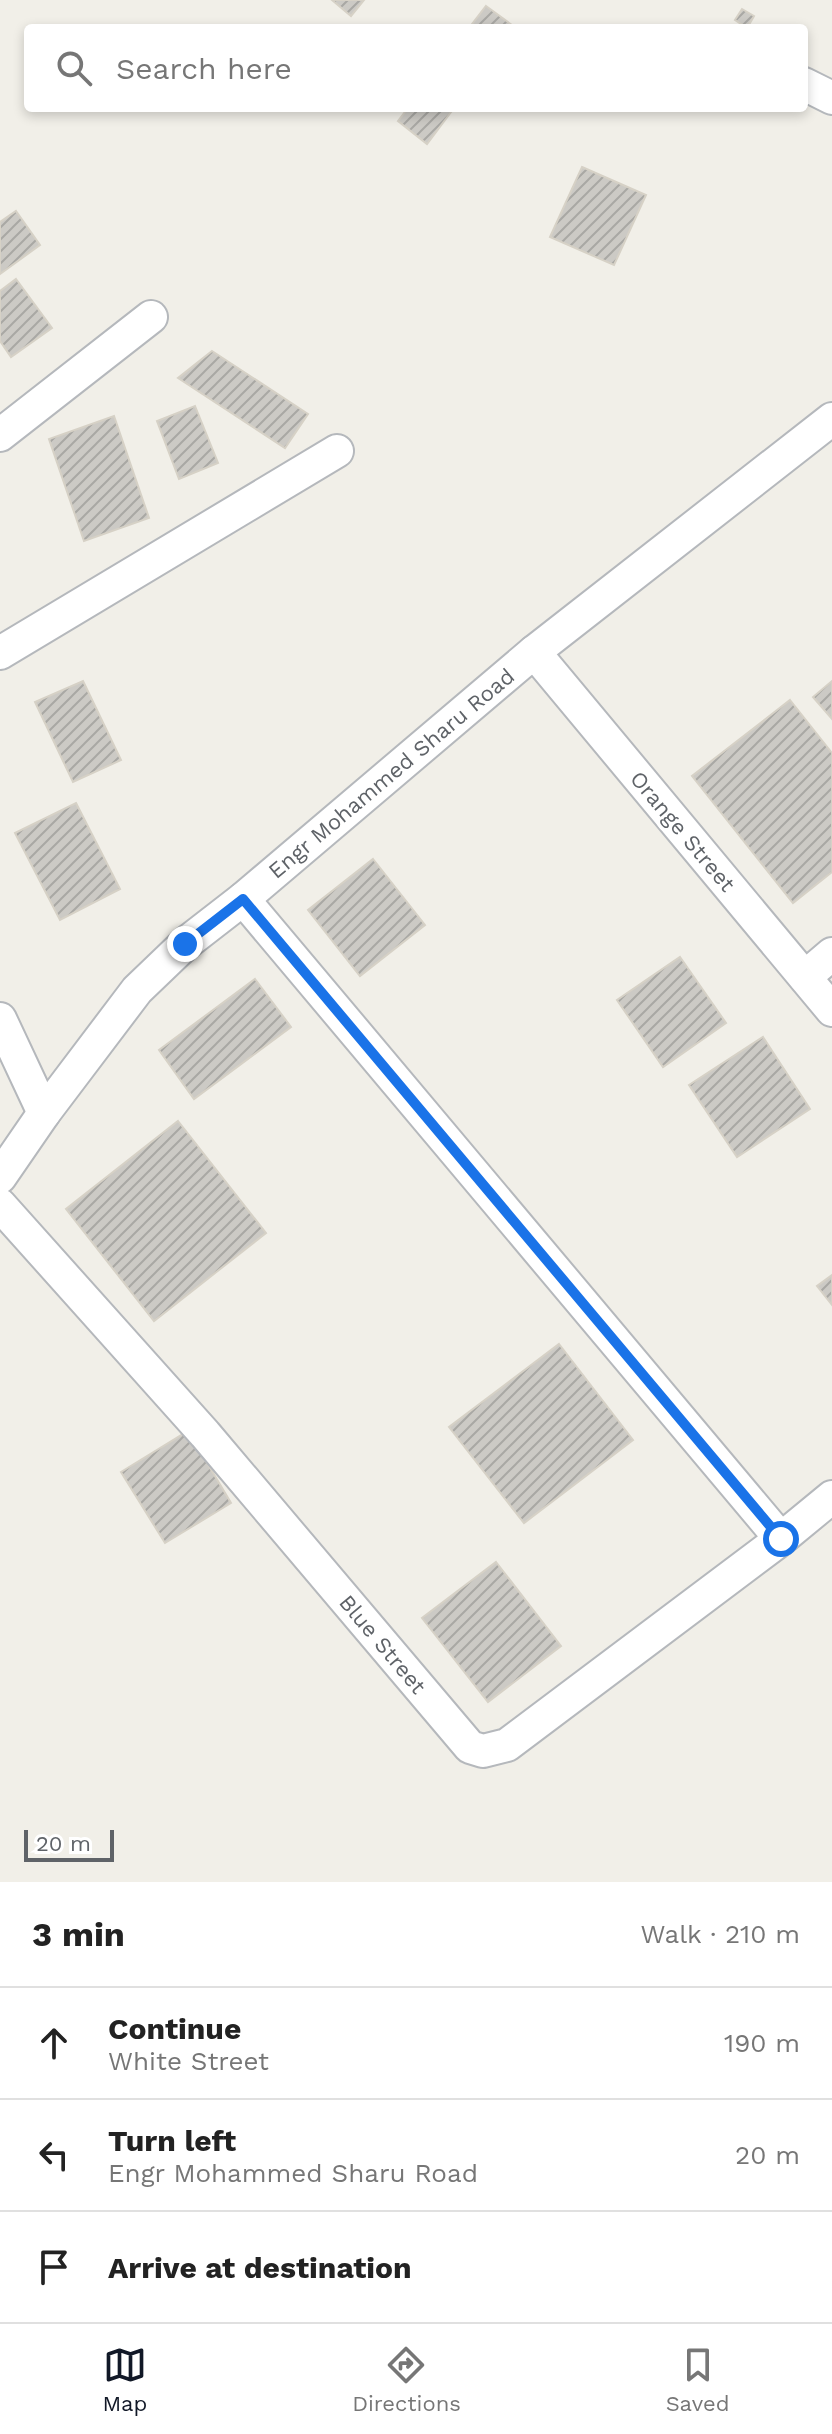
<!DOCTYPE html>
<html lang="en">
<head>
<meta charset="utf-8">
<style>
  :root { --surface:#fff; --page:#f2f2f2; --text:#222; --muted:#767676; --line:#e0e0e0; --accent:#111827 }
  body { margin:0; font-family:"Work Sans",sans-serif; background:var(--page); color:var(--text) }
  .scale { position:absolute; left:24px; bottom:20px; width:90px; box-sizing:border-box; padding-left:8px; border:4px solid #5f6368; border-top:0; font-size:22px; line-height:28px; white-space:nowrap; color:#5f6368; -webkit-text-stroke:6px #fff; paint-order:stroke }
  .stop { position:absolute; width:24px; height:24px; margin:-18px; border:6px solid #1a73e8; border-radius:50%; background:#fff }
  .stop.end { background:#1a73e8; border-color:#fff; box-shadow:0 2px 8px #0008 }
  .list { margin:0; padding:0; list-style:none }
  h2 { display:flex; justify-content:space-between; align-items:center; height:104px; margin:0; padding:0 32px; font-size:34px }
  h2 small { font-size:26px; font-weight:400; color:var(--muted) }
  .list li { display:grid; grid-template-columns:52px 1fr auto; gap:24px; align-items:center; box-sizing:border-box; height:112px; padding:0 32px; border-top:2px solid var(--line) }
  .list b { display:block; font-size:30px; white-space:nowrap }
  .list p { margin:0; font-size:26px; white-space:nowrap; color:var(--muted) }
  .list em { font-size:26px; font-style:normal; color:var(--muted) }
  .icon { flex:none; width:44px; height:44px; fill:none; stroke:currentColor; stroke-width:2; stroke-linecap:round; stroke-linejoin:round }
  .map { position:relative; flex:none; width:832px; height:1882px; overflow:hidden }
  .search { position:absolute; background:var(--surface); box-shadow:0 4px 12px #0003; left:24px; right:24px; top:24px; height:88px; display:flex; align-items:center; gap:20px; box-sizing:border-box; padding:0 28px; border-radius:8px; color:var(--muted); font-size:30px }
  .sheet { height:440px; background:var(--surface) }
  nav { display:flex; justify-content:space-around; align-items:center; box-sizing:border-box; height:112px; border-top:2px solid var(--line); background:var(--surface); font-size:22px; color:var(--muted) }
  nav a { display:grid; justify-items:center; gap:4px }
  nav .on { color:var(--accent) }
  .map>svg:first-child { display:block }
  .building { fill:url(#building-hatch); stroke:#d6d1c6; stroke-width:2 }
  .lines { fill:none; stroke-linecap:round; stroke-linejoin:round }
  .street-casing { stroke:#b5b8bc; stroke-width:36 }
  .street { stroke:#fff; stroke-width:32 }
  .route { stroke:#1a73e8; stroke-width:10 }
  .labels { text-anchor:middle; stroke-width:7; stroke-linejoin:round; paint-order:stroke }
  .street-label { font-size:22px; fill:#5f6368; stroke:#fff }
</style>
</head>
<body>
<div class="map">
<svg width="832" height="1882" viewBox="0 0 832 1882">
  <defs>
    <pattern id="building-hatch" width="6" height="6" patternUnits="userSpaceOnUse" patternTransform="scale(2)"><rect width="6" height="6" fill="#cccac5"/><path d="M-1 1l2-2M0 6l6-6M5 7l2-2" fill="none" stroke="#a9a8a4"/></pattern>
  </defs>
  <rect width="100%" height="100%" fill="#f1efe8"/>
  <g class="building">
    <polygon points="332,0 364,0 351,16"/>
    <polygon points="486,6 516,28 469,28"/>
    <polygon points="742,9 754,16 747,28 735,20"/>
    <polygon points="408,108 454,108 427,144 398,121"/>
    <polygon points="582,167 646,195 614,265 550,237"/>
    <polygon points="16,211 40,245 0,274 0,222"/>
    <polygon points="16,279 52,328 11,357 0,341 0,291"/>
    <polygon points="212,351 308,414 285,448 178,378"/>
    <polygon points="195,406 218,463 179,479 157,421"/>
    <polygon points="114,416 149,518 84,541 49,439"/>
    <polygon points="83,681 121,760 73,782 35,702"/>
    <polygon points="832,681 832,719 813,697"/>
    <polygon points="790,700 832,753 832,872 793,903 692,776"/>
    <polygon points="76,803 120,889 60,920 15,833"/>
    <polygon points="373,859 425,925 360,976 308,910"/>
    <polygon points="680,957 726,1023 663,1067 617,1000"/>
    <polygon points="255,979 291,1027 194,1099 159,1050"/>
    <polygon points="763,1037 810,1109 737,1157 689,1085"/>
    <polygon points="178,1121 266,1233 154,1321 66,1209"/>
    <polygon points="832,1275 832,1305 817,1286"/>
    <polygon points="559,1344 633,1440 524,1523 449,1427"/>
    <polygon points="188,1431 231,1503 165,1543 121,1472"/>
    <polygon points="496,1562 561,1646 488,1702 422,1618"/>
  </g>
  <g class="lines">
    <defs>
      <g id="street">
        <polyline points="804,84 832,98"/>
        <polyline points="0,435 151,317"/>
        <polyline points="534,652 832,1010"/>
        <polyline points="0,653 337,451"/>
        <polyline points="243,899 781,1539"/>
        <polyline points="805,977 832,954"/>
        <polyline points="0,1019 44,1113"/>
        <polyline points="0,1177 44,1113 137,990 185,944 243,899 534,652 832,419"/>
        <polyline points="0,1205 205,1434 470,1747 483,1751 507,1745 781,1539 832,1497"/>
      </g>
    </defs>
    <use href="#street" class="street-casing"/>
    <use href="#street" class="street"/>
  </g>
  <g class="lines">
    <polyline class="route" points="185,944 243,899 781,1539"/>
  </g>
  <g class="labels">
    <g class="street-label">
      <text transform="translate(391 773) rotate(-40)" y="8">Engr Mohammed Sharu Road</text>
      <text transform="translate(683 831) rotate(50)" y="8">Orange Street</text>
      <text transform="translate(383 1644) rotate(50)" y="8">Blue Street</text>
    </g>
  </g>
</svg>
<div class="scale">20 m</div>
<div class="stop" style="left:781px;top:1539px"></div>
<div class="stop end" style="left:185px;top:944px"></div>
<div class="search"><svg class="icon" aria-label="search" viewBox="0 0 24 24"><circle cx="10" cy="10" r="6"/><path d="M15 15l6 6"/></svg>Search here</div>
</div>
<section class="sheet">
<h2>3 min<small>Walk · 210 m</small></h2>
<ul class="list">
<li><svg class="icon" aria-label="ahead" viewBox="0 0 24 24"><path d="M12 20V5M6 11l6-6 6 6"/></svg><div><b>Continue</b><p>White Street</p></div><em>190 m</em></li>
<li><svg class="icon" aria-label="left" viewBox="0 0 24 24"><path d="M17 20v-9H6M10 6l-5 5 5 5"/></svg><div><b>Turn left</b><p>Engr Mohammed Sharu Road</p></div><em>20 m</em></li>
<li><svg class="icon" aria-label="arrive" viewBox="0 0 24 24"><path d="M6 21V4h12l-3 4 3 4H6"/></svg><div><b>Arrive at destination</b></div></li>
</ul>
</section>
<nav>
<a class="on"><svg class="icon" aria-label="map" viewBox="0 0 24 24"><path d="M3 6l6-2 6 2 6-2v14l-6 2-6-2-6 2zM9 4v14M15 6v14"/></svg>Map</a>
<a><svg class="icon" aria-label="directions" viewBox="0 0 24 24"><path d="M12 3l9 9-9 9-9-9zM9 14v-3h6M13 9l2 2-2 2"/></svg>Directions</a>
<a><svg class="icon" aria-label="saved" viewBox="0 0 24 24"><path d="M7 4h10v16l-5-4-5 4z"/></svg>Saved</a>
</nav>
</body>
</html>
